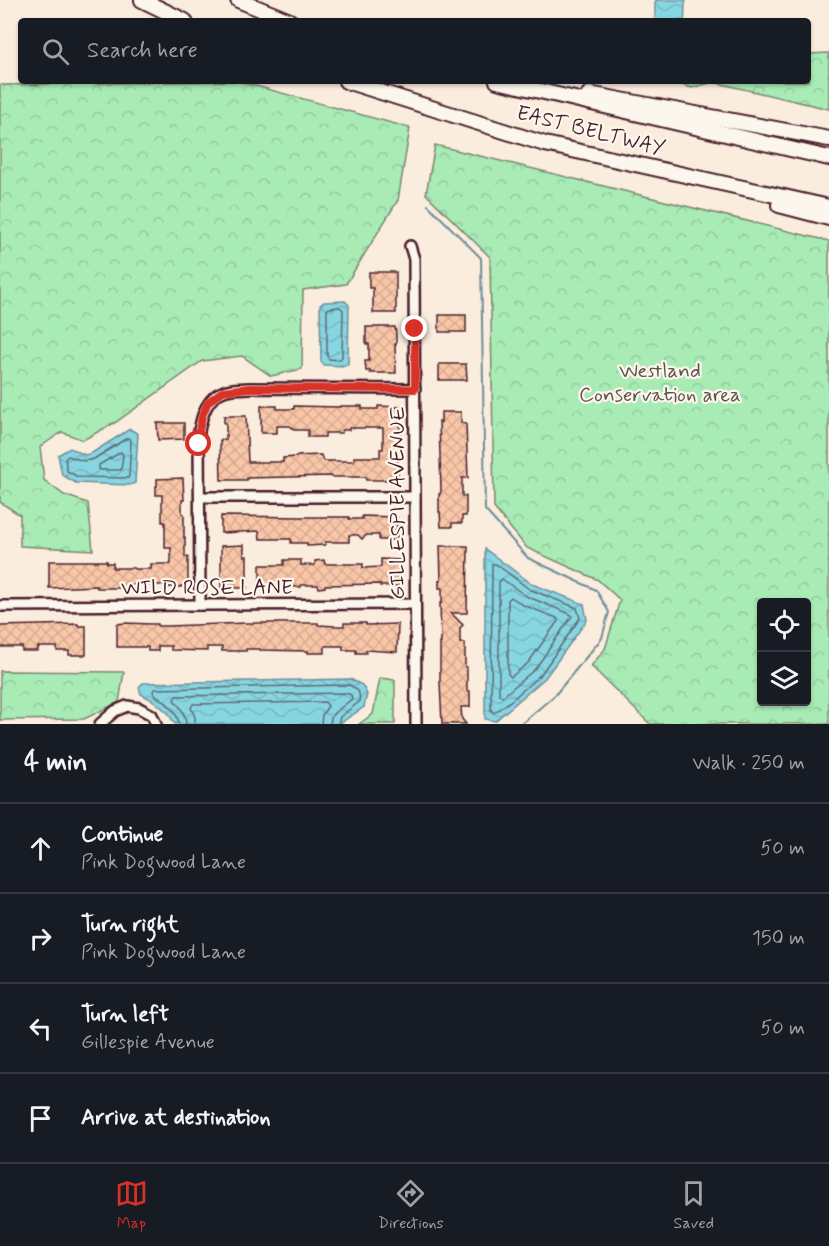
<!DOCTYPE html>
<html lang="en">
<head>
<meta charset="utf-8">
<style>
  :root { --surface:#171b24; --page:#242831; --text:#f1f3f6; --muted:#9ea1a6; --line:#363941; --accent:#d93025 }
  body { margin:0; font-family:Mynerve,sans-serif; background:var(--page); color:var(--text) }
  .controls { position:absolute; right:18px; bottom:18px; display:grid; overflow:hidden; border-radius:6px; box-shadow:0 2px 4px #0004 }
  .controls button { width:54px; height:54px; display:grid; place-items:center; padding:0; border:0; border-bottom:2px solid var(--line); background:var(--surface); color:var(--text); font:30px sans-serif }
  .stop { position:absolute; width:18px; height:18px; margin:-14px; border:4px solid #d93025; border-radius:50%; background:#fff }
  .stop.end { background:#d93025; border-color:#fff; box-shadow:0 2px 6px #0008 }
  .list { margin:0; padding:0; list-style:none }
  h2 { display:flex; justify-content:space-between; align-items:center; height:78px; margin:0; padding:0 24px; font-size:26px }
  h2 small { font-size:20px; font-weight:400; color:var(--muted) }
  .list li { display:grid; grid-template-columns:39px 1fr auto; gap:18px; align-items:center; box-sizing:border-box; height:90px; padding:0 24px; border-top:2px solid var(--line) }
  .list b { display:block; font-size:22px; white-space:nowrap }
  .list p { margin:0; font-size:20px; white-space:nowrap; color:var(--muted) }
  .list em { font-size:20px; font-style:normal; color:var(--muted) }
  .icon { flex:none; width:33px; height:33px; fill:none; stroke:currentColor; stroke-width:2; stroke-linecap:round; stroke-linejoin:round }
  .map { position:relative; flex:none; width:829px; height:724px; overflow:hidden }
  .search { position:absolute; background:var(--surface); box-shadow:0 2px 4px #0004; left:18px; right:18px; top:18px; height:66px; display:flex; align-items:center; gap:15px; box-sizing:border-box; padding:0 21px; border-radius:6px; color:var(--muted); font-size:22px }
  .sheet { height:438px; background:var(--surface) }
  nav { display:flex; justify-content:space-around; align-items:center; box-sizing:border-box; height:84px; border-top:2px solid var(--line); background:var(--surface); font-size:16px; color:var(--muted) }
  nav a { display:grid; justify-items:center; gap:3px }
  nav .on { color:var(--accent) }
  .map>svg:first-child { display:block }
  .forest { fill:url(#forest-crowns); stroke:#798570; stroke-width:1.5; fill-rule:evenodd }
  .water { fill:url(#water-waves); stroke:#6e8d99; stroke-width:1.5 }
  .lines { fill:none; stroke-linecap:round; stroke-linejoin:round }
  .shore { stroke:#626874; stroke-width:1.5 }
  .stream { stroke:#6e8d99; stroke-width:2 }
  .building { fill:url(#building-cross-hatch); stroke:#4a1f2b; stroke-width:1.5 }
  .minor-casing { stroke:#4a1f2b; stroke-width:14 }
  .highway-casing { stroke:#4a1f2b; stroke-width:18 }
  .minor { stroke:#fbf7ec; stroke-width:9 }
  .highway { stroke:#fbf7ec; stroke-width:14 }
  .route { stroke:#d93025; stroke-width:8 }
  .labels { text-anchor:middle; stroke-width:4.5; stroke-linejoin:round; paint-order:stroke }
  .street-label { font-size:21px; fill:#4a1f2b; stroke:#fbf7ec }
  .park-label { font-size:21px; fill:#62524e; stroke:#fbf7ec }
</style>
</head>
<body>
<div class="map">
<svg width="829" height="724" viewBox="0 0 829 724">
  <defs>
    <pattern id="forest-crowns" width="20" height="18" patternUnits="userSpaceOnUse" patternTransform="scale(1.5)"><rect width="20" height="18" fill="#a8ebb5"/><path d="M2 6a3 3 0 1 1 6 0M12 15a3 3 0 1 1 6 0" fill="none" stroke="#92c99c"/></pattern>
    <pattern id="water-waves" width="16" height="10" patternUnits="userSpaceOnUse" patternTransform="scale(1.5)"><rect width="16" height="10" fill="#86d6e2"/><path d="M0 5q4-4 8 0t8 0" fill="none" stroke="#75b7c2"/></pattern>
    <pattern id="building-cross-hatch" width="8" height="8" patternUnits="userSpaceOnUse" patternTransform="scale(1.5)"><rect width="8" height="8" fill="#f9c7a8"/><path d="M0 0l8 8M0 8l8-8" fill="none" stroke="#d7aa91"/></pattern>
  </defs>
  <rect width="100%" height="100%" fill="#fbedde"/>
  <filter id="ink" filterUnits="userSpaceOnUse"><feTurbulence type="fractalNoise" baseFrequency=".0167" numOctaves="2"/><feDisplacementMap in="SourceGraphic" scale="12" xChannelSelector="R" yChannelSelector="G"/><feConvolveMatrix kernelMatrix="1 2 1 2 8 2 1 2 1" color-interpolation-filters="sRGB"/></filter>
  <g filter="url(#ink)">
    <g class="forest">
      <polygon points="829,53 829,109 713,82 692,88 669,81 808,81 808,54"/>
      <polygon points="238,81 410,128 398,200 346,284 303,290 302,369 271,376 242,356 202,361 116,422 83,440 62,432 40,447 44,480 64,495 88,503 93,550 20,546 20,515 0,502 0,85"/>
      <path d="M435 145 829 241V724H650L591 666 605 649 620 600 598 580 527 548 494 508 490 257 426 194ZM806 602V702H762V602Z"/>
      <polygon points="0,671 124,672 119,702 84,719 0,720"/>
      <polygon points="380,678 395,680 395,724 359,724 373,714"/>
    </g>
    <g class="water">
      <path d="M656 0H686C683 8 686 13 684 21H655V3Z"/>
      <polygon points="345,301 349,305 348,364 345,366 324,365 321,362 320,305 324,302"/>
      <polygon points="130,429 138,434 135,483 130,485 76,483 62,475 58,455 70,448 85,455 92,453"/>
      <polygon points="485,549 532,584 584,604 587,620 545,678 495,721 485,719"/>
      <polygon points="350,679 362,685 367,694 364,707 339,724 175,724 168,713 154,701 141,694 139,687 143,683"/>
    </g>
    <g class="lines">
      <g class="shore">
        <polygon points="340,307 343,310 342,357 339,360 329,359 327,356 327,310 329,308"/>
        <polygon points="127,438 130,438 131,441 129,476 128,478 78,477 67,471 65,459 68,456 84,461 94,459"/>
        <polygon points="121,452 123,455 121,470 101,470 99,469 99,465"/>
        <polygon points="492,564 496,564 529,589 577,608 580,618 541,674 513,699 494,713 491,710"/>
        <polygon points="502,579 526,596 570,614 572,616 535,669 502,697 499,694 499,582"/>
        <polygon points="511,597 523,605 557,618 558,621 528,663 511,677 508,674 508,600"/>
        <path d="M179 724C177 710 165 701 154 694L153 691 154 689 349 685C358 689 361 692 359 702L340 717 338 724"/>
        <path d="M186 724C186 714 180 706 174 700L176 696 346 693 351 695 352 699 334 713 331 718 330 724"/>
        <polyline points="195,724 195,717 191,708 193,704 325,702 328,706 322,715 321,724"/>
      </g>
      <polyline class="stream" points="428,205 481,258 485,510 528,558 596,590 609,612 602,638 555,695 521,724"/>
    </g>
    <g class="building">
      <polygon points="369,272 396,272 396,313 373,313 373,288 369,288"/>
      <rect x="439" y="315" width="27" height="17"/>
      <polygon points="366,327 395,327 396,334 396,344 395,344 396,373 370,373 370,371 366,371 365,361 369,361 369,344 366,344"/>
      <polygon points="439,364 466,364 467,380 439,380"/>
      <polygon points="261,406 277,406 277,409 294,409 294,406 340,407 340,406 362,406 362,409 378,409 378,406 400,407 400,436 397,436 398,478 390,479 390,480 366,480 366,477 331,477 331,476 247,478 247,480 221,480 220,440 226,440 226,423 224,423 224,416 246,416 248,462 283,462 283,458 296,457 296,456 321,455 323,461 354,461 354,457 380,457 380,449 383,449 383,428 349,428 349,430 342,430 342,433 325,433 325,437 308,437 308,430 295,430 290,426 277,426 277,433 261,433"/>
      <polygon points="441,412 461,412 461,423 466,424 468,478 462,478 462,496 466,496 466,516 462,516 462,523 452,523 452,527 441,527 440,512 439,512 439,494 440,494 441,491 439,421 441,422"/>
      <polygon points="157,423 184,423 184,439 158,440"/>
      <polygon points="183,478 184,500 182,500 182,513 184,514 184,538 185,538 185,557 188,557 188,585 181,586 181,587 167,587 167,585 128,585 128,588 97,588 97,586 49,588 49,561 107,561 107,563 113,563 113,568 134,568 134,569 151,569 151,564 171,564 171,548 165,548 165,522 162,522 162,495 156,495 156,486 157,486 157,479"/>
      <polygon points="221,516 301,517 349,517 349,519 362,519 362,516 397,517 397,540 379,540 379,535 367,535 362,539 358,535 349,535 349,542 325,542 325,545 307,546 307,543 291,543 291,539 260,539 259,531 221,533"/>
      <polygon points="244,545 244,556 247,556 247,588 221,588 221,546"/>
      <polygon points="440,546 468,546 467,613 451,613 463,625 460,628 460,643 465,643 465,667 467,667 467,691 470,691 470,707 461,707 462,719 466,724 442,724 440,683 440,643 441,643 440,603 442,603 442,588 439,588 439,580 441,580"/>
      <polygon points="381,559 399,560 398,586 380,586 380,584 325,585 325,587 319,588 318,585 301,585 301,587 260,586 260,565 284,565 284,560 301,560 301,565 315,565 315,561 324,560 325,564 363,564 363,568 381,567"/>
      <polygon points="125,623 152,624 158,624 158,626 168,626 247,623 318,623 318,625 336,626 344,626 344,623 366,623 366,625 398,624 397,652 366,650 366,653 356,653 356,650 343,650 343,646 325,646 325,653 308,653 308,651 260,650 260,649 246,649 246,651 222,651 222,647 207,647 207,651 171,650 171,646 158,646 158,651 148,651 148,647 117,647 117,624"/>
      <polygon points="78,624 78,626 86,626 86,655 69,655 69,651 57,651 57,647 38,647 38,651 22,651 22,647 0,647 0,626"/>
    </g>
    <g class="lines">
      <defs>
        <g id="minor">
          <polyline points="410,246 414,259 416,724"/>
          <polyline points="200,497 415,497"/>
          <path d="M200 605 199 431C202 415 207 397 224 391 231 388 241 389 249 388L415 389"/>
          <polyline points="0,606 415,604"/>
          <polyline points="100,724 115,711 127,706 139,708 152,715 156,724"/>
        </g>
        <g id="highway">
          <polyline points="142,0 185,21"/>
          <polyline points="238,0 290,21"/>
          <polyline points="346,81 545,144 829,207"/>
          <polyline points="497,81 829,158"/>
          <polyline points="589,94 829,139"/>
          <polyline points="779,205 829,218"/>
        </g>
      </defs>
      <use href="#minor" class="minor-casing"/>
      <use href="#highway" class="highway-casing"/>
      <use href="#minor" class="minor"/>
      <use href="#highway" class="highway"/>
    </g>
  </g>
  <g class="lines" filter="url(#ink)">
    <polyline class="route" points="199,444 199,431 202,416 208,402 223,391 249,388 415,389 415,329"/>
  </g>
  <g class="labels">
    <g class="street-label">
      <text transform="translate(591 130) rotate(14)" y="7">EAST BELTWAY</text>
      <text transform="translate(397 503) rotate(-90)" y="7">GILLESPIE AVENUE</text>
      <text x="207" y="594">WILD ROSE LANE</text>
    </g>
    <g class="park-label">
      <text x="660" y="377">Westland<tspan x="660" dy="24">Conservation area</tspan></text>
    </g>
  </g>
</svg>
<div class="controls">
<button><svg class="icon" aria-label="locate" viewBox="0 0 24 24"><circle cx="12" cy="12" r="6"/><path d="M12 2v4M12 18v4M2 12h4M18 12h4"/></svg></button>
<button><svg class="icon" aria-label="layers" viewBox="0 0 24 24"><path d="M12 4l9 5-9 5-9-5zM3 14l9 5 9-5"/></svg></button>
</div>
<div class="stop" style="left:199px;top:444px"></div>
<div class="stop end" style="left:415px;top:329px"></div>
<div class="search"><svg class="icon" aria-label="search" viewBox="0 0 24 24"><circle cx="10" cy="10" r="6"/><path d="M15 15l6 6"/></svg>Search here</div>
</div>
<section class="sheet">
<h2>4 min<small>Walk · 250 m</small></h2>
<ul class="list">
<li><svg class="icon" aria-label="ahead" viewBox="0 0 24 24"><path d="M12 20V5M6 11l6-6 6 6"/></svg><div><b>Continue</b><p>Pink Dogwood Lane</p></div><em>50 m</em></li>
<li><svg class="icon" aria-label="right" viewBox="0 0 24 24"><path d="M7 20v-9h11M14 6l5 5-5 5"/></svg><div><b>Turn right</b><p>Pink Dogwood Lane</p></div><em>150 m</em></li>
<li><svg class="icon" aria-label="left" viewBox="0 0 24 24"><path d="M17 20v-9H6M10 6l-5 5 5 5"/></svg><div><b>Turn left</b><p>Gillespie Avenue</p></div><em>50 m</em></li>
<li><svg class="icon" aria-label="arrive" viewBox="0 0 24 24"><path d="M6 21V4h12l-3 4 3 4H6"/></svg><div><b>Arrive at destination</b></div></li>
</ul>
</section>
<nav>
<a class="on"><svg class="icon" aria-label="map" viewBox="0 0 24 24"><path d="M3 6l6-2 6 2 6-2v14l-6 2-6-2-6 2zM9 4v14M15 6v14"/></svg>Map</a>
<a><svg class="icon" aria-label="directions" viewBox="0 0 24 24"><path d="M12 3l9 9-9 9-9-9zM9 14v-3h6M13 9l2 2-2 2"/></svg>Directions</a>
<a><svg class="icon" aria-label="saved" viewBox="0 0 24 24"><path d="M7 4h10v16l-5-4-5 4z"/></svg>Saved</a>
</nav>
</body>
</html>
